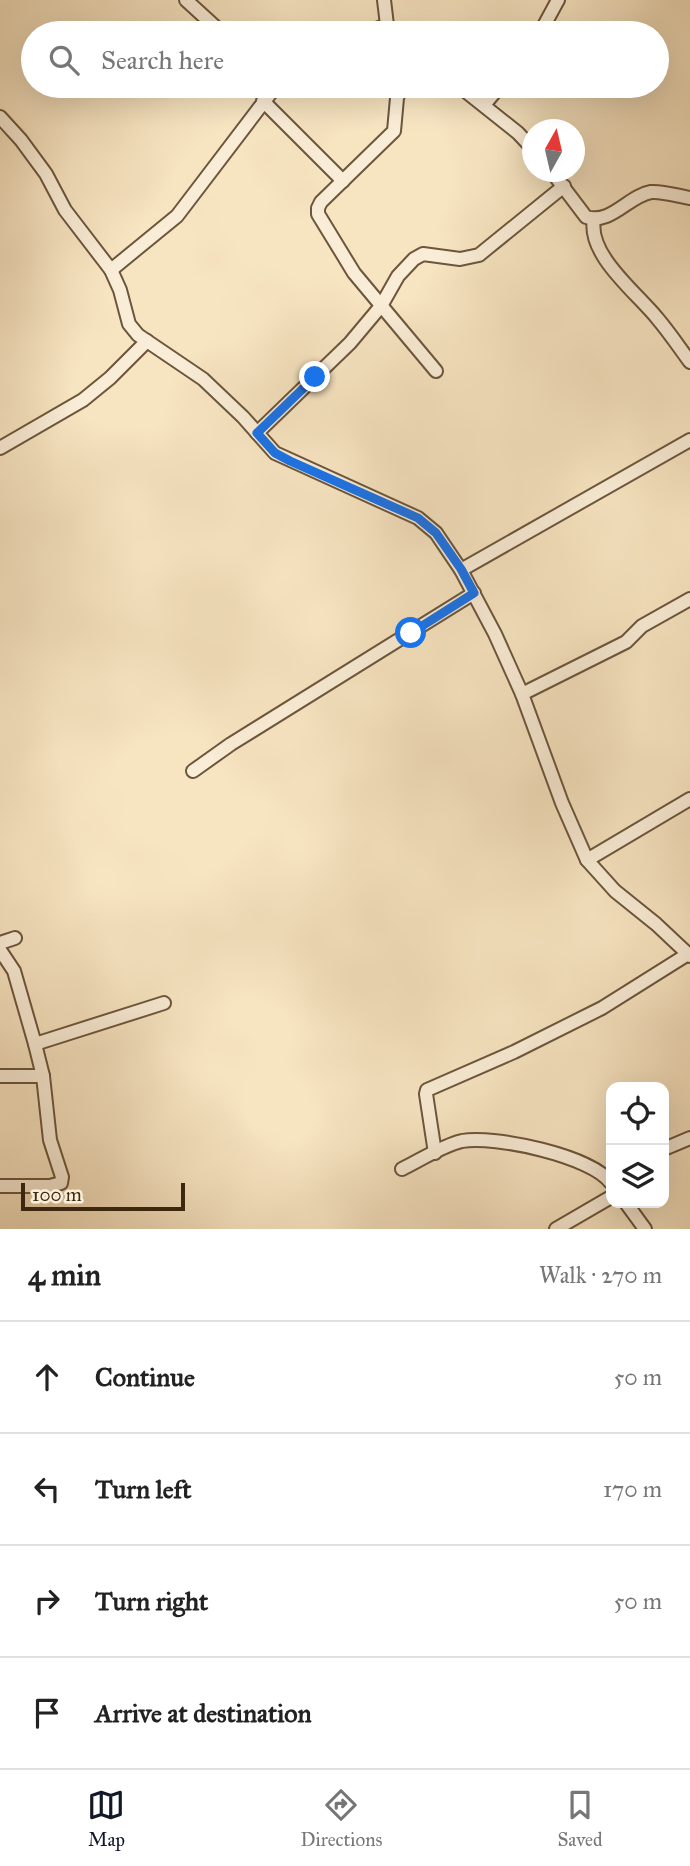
<!DOCTYPE html>
<html lang="en">
<head>
<meta charset="utf-8">
<style>
  :root { --surface:#fff; --page:#f6f6f6; --text:#222; --muted:#767676; --line:#e0e0e0; --accent:#111827 }
  body { margin:0; font-family:"IM FELL Great Primer",serif; background:var(--page); color:var(--text) }
  .controls { position:absolute; right:21px; bottom:21px; display:grid; overflow:hidden; border-radius:14px; box-shadow:0 7px 28px #0002 }
  .controls button { width:63px; height:63px; display:grid; place-items:center; padding:0; border:0; border-bottom:2px solid var(--line); background:var(--surface); color:var(--text); font:35px sans-serif }
  .compass { position:absolute; left:522px; top:119px; width:63px; height:63px; border-radius:50%; background:var(--surface); box-shadow:0 7px 28px #0002; rotate:8deg }
  .scale { position:absolute; left:21px; bottom:18px; width:164px; box-sizing:border-box; padding-left:7px; border:4px solid #3d270f; border-top:0; font-size:19px; line-height:24px; white-space:nowrap; color:#3d270f; -webkit-text-stroke:5px #faedd7; paint-order:stroke }
  .stop { position:absolute; width:21px; height:21px; margin:-16px; border:5px solid #1a73e8; border-radius:50%; background:#fff }
  .stop.end { background:#1a73e8; border-color:#fff; box-shadow:0 2px 7px #0008 }
  .list { margin:0; padding:0; list-style:none }
  h2 { display:flex; justify-content:space-between; align-items:center; height:91px; margin:0; padding:0 28px; font-size:30px }
  h2 small { font-size:23px; font-weight:400; color:var(--muted) }
  .list li { display:grid; grid-template-columns:46px 1fr auto; gap:21px; align-items:center; box-sizing:border-box; height:112px; padding:0 28px; border-top:2px solid var(--line) }
  .list b { display:block; font-size:26px; white-space:nowrap }
  .list em { font-size:23px; font-style:normal; color:var(--muted) }
  .icon { flex:none; width:38px; height:38px; fill:none; stroke:currentColor; stroke-width:2; stroke-linecap:round; stroke-linejoin:round }
  .map { position:relative; flex:none; width:690px; height:1229px; overflow:hidden }
  .search { position:absolute; background:var(--surface); box-shadow:0 7px 28px #0002; left:21px; right:21px; top:21px; height:77px; display:flex; align-items:center; gap:18px; box-sizing:border-box; padding:0 24px; border-radius:38px; color:var(--muted); font-size:26px }
  .sheet { height:539px; background:var(--surface) }
  nav { display:flex; justify-content:space-around; align-items:center; box-sizing:border-box; height:98px; border-top:2px solid var(--line); background:var(--surface); font-size:19px; color:var(--muted) }
  nav a { display:grid; justify-items:center; gap:4px }
  nav .on { color:var(--accent) }
  .map>svg:first-child { display:block }
  .lines { fill:none; stroke-linecap:round; stroke-linejoin:round }
  .minor-casing { stroke:#6c563c; stroke-width:16 }
  .minor { stroke:#faedd7; stroke-width:12 }
  .route { stroke:#1a73e8; stroke-width:9 }
</style>
</head>
<body>
<div class="map">
<svg width="690" height="1229" viewBox="0 0 690 1229">
  <rect width="100%" height="100%" fill="#f7e4c1"/>
  <filter id="stains"><feTurbulence type="fractalNoise" baseFrequency=".00286" numOctaves="4"/><feColorMatrix values="0 0 0 0 .2 0 0 0 0 .09 0 0 0 0 .02 0 0 0 .5 -.17"/></filter>
  <radialGradient id="worn" r=".72"><stop offset=".6" stop-color="#630" stop-opacity="0"/><stop offset="1" stop-color="#630" stop-opacity=".3"/></radialGradient>
  <g class="lines">
    <defs>
      <g id="minor">
        <polyline points="186,0 222,33"/>
        <polyline points="384,0 387,25 395,33"/>
        <polyline points="365,33 387,25"/>
        <polyline points="540,33 558,0"/>
        <polyline points="402,86 397,98 394,131 321,202 318,208 318,214 354,273 436,371"/>
        <polyline points="459,86 518,133 532,148"/>
        <polyline points="263,101 343,181"/>
        <polyline points="484,105 500,86"/>
        <polyline points="0,117 21,140 46,174 65,210 111,270 120,290 129,324 138,335 203,379 243,417 275,453 418,518 436,533 461,570 495,634 522,694 562,803 587,860 615,891 656,924 690,956"/>
        <path d="M552 172 586 217C611 225 628 196 651 192 663 191 678 196 690 198"/>
        <path d="M594 219C587 255 637 293 657 318 669 332 679 347 690 362"/>
        <polyline points="111,270 177,216 276,86"/>
        <polyline points="257,433 350,343 381,306 398,276 414,259 423,254 460,259 479,255 564,186"/>
        <polyline points="0,448 83,400 110,378 147,341"/>
        <polyline points="461,570 690,440"/>
        <polyline points="522,694 626,642 642,626 690,599"/>
        <polyline points="193,771 231,744 474,593"/>
        <polyline points="587,860 690,799"/>
        <polyline points="0,943 15,938"/>
        <polyline points="0,950 14,971 35,1044 43,1076 50,1140 62,1177 61,1183 50,1186 0,1186"/>
        <polyline points="35,1044 164,1003"/>
        <polyline points="0,1076 43,1076"/>
        <polyline points="664,1149 690,1138"/>
        <polyline points="435,1153 426,1094 427,1090 514,1052 602,1008 688,954"/>
        <path d="M402 1169C421 1160 441 1146 462 1141 494 1135 592 1156 611 1183"/>
        <polyline points="626,1203 645,1229"/>
        <polyline points="556,1229 611,1197"/>
      </g>
    </defs>
    <use href="#minor" class="minor-casing"/>
    <use href="#minor" class="minor"/>
  </g>
  <g class="lines">
    <polyline class="route" points="315,377 257,433 275,453 290,461 418,518 436,533 461,569 474,593 411,633"/>
  </g>
  <rect width="100%" height="100%" filter="url(#stains)"/>
  <rect width="100%" height="100%" fill="url(#worn)"/>
</svg>
<div class="controls">
<button><svg class="icon" aria-label="locate" viewBox="0 0 24 24"><circle cx="12" cy="12" r="6"/><path d="M12 2v4M12 18v4M2 12h4M18 12h4"/></svg></button>
<button><svg class="icon" aria-label="layers" viewBox="0 0 24 24"><path d="M12 4l9 5-9 5-9-5zM3 14l9 5 9-5"/></svg></button>
</div>
<svg class="compass" viewBox="-18 -18 36 36"><path d="M0-13l5 13h-10z" fill="#e53935"/><path d="M0 13l5-13h-10z" fill="#767676"/></svg>
<div class="scale">100 m</div>
<div class="stop" style="left:411px;top:633px"></div>
<div class="stop end" style="left:315px;top:377px"></div>
<div class="search"><svg class="icon" aria-label="search" viewBox="0 0 24 24"><circle cx="10" cy="10" r="6"/><path d="M15 15l6 6"/></svg>Search here</div>
</div>
<section class="sheet">
<h2>4 min<small>Walk · 270 m</small></h2>
<ul class="list">
<li><svg class="icon" aria-label="ahead" viewBox="0 0 24 24"><path d="M12 20V5M6 11l6-6 6 6"/></svg><div><b>Continue</b></div><em>50 m</em></li>
<li><svg class="icon" aria-label="left" viewBox="0 0 24 24"><path d="M17 20v-9H6M10 6l-5 5 5 5"/></svg><div><b>Turn left</b></div><em>170 m</em></li>
<li><svg class="icon" aria-label="right" viewBox="0 0 24 24"><path d="M7 20v-9h11M14 6l5 5-5 5"/></svg><div><b>Turn right</b></div><em>50 m</em></li>
<li><svg class="icon" aria-label="arrive" viewBox="0 0 24 24"><path d="M6 21V4h12l-3 4 3 4H6"/></svg><div><b>Arrive at destination</b></div></li>
</ul>
</section>
<nav>
<a class="on"><svg class="icon" aria-label="map" viewBox="0 0 24 24"><path d="M3 6l6-2 6 2 6-2v14l-6 2-6-2-6 2zM9 4v14M15 6v14"/></svg>Map</a>
<a><svg class="icon" aria-label="directions" viewBox="0 0 24 24"><path d="M12 3l9 9-9 9-9-9zM9 14v-3h6M13 9l2 2-2 2"/></svg>Directions</a>
<a><svg class="icon" aria-label="saved" viewBox="0 0 24 24"><path d="M7 4h10v16l-5-4-5 4z"/></svg>Saved</a>
</nav>
</body>
</html>
